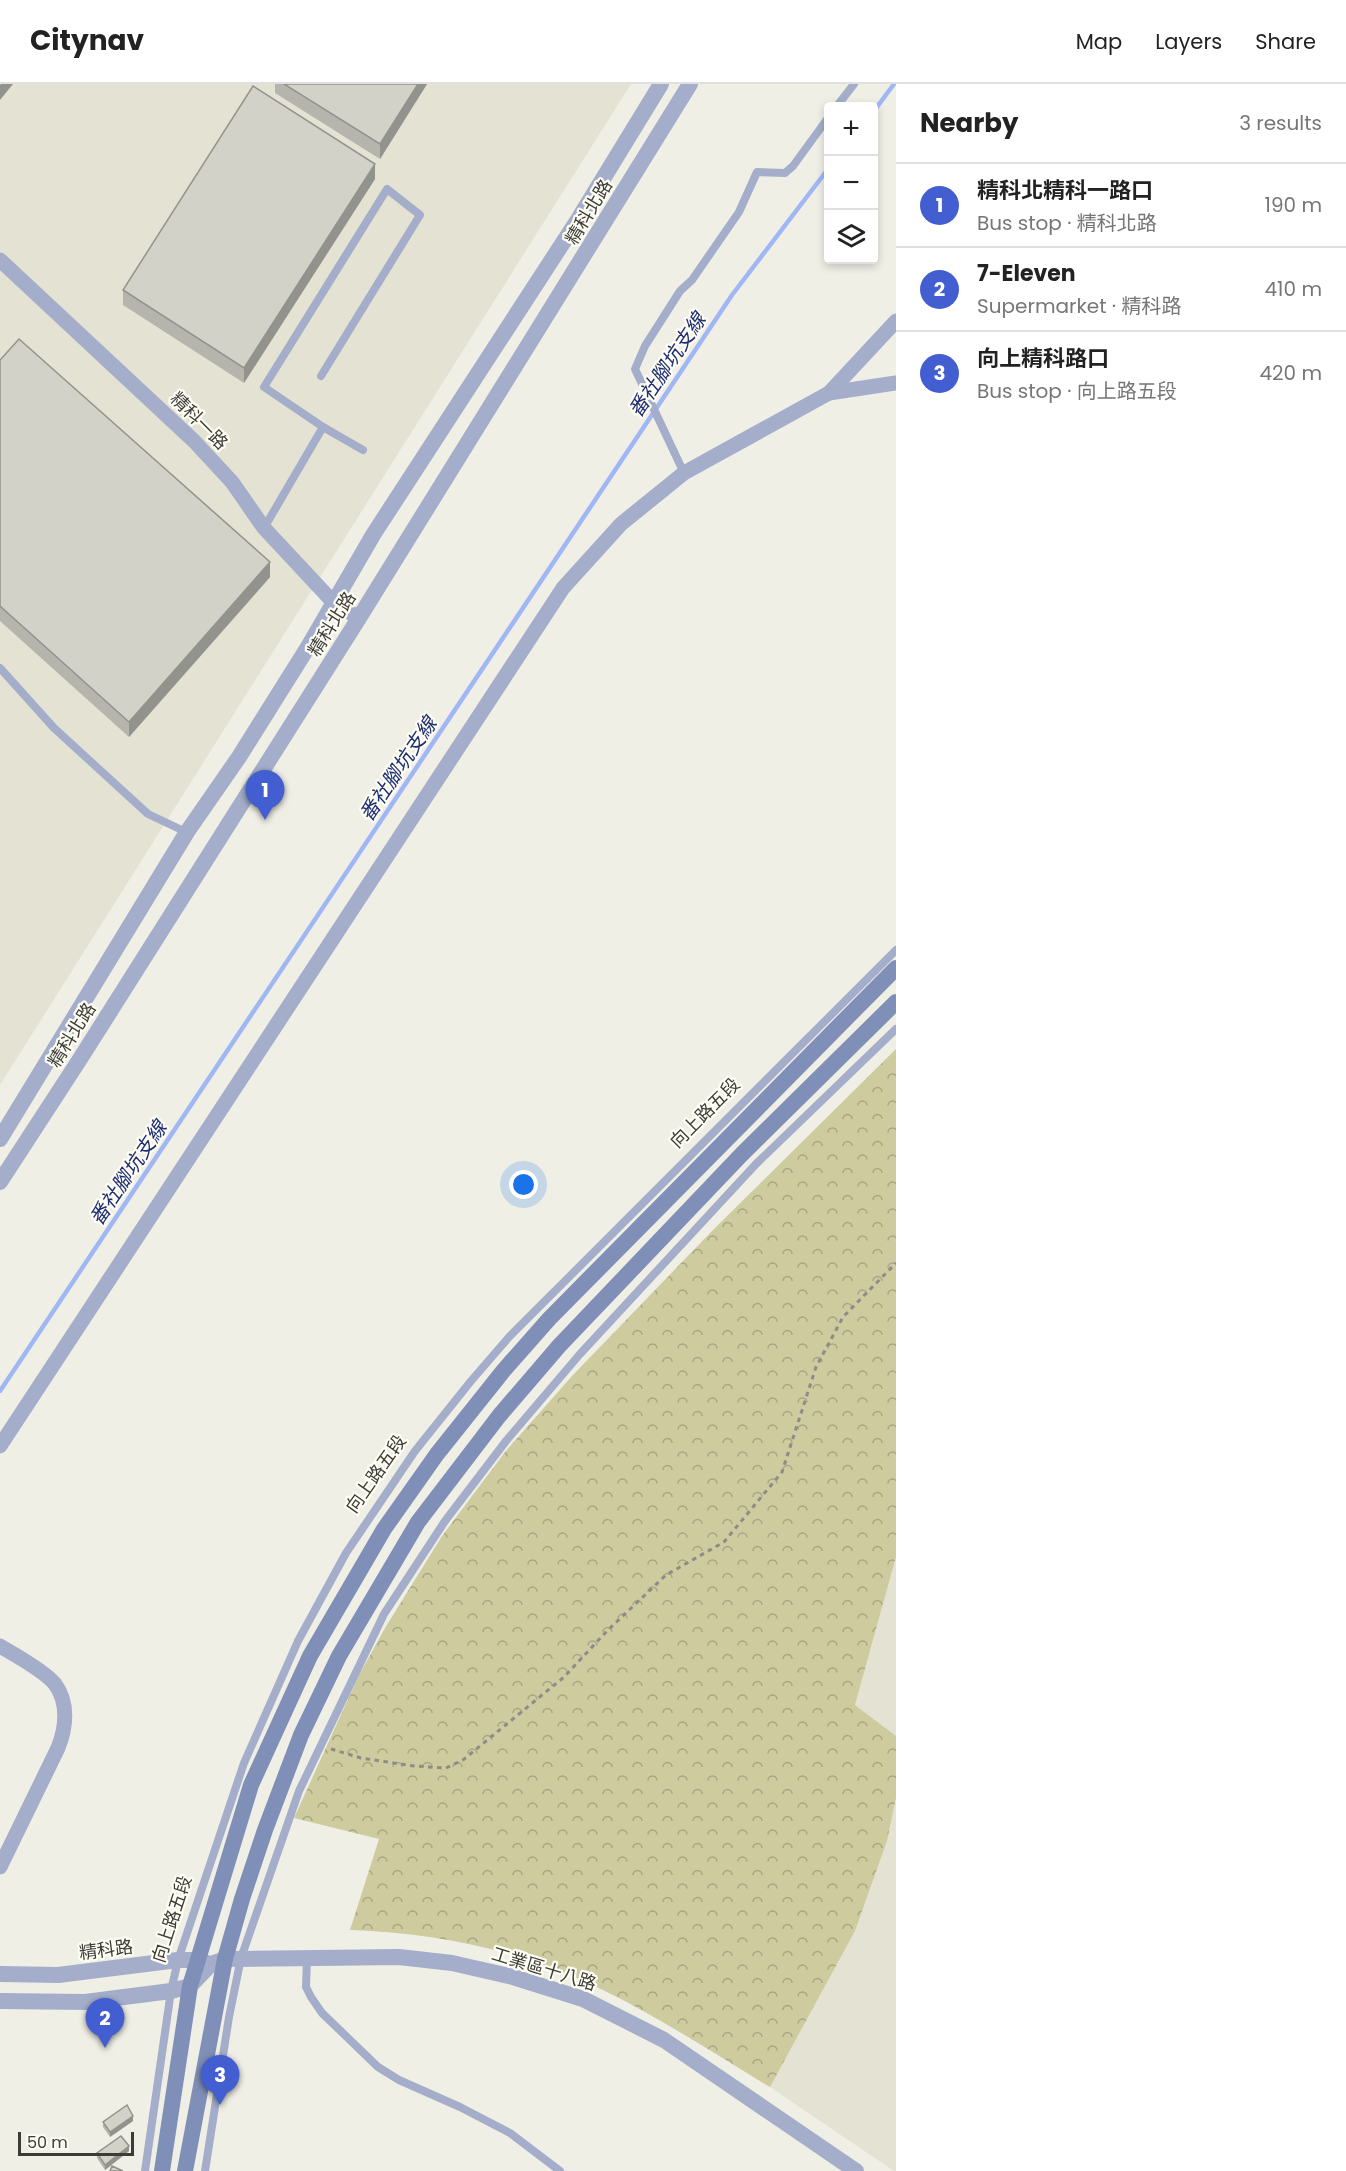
<!DOCTYPE html>
<html lang="en">
<head>
<meta charset="utf-8">
<style>
  :root { --surface:#fff; --page:#f2f2f2; --text:#222; --muted:#767676; --line:#e0e0e0; --accent:#435ed1 }
  body { margin:0; font-family:Poppins,"Noto Sans TC",sans-serif; background:var(--page); color:var(--text) }
  .controls { position:absolute; right:18px; top:18px; display:grid; overflow:hidden; border-radius:6px; box-shadow:0 3px 9px #0003 }
  .controls button { width:54px; height:54px; display:grid; place-items:center; padding:0; border:0; border-bottom:2px solid var(--line); background:var(--surface); color:var(--text); font:30px sans-serif }
  .scale { position:absolute; left:18px; bottom:15px; width:116px; box-sizing:border-box; padding-left:6px; border:3px solid #3b3b38; border-top:0; font-size:16px; line-height:21px; white-space:nowrap; color:#3b3b38; -webkit-text-stroke:4px #fdfdf3; paint-order:stroke }
  .you { position:absolute; left:524px; top:1101px; width:21px; height:21px; margin:-15px; border:4px solid #fff; border-radius:50%; background:#1a73e8; box-shadow:0 0 0 9px #1a73e833 }
  .badge { display:grid; place-items:center; width:39px; height:39px; border-radius:50%; background:var(--accent); color:#fff; font-size:20px; font-weight:700 }
  .pin { position:absolute; translate:-50% -50px; filter:drop-shadow(0 2px 3px #0008) }
  .pin::after { content:''; position:absolute; top:32px; width:21px; height:18px; background:inherit; clip-path:polygon(0 0,100% 0,50% 100%) }
  .list { margin:0; padding:0; list-style:none }
  h2 { display:flex; justify-content:space-between; align-items:center; height:78px; margin:0; padding:0 24px; font-size:26px }
  h2 small { font-size:20px; font-weight:400; color:var(--muted) }
  .list li { display:grid; grid-template-columns:39px 1fr auto; gap:18px; align-items:center; box-sizing:border-box; height:84px; padding:0 24px; border-top:2px solid var(--line) }
  .list b { display:block; font-size:22px; white-space:nowrap }
  .list p { margin:0; font-size:20px; white-space:nowrap; color:var(--muted) }
  .list em { font-size:20px; font-style:normal; color:var(--muted) }
  .icon { flex:none; width:33px; height:33px; fill:none; stroke:currentColor; stroke-width:2; stroke-linecap:round; stroke-linejoin:round }
  .map { position:relative; flex:none; width:896px; height:2087px; overflow:hidden }
  header { display:flex; align-items:center; gap:36px; box-sizing:border-box; height:84px; padding:0 30px; background:var(--surface); border-bottom:2px solid var(--line) }
  header strong { font-size:28px }
  nav { display:flex; gap:33px; margin-inline-start:auto; font-size:21px }
  main { display:flex }
  aside { flex:1; background:var(--surface) }
  .map>svg:first-child { display:block }
  .built { fill:#e4e2d2 }
  .forest { fill:url(#forest-crowns) }
  .lines { fill:none; stroke-linecap:round; stroke-linejoin:round }
  .stream { stroke:#a1b6f5; stroke-width:4.5 }
  .path { stroke:#8d8c87; stroke-width:3; stroke-dasharray:4.5 4.5; stroke-linecap:butt }
  .service { stroke:#a4aeca; stroke-width:8 }
  .minor { stroke:#a4aeca; stroke-width:15 }
  .tertiary { stroke:#a4aeca; stroke-width:16 }
  .secondary { stroke:#808fb7; stroke-width:16 }
  .wall { fill:#b5b5ad }
  .shaded-wall { fill:#93938d }
  .building { fill:#d2d2c9; stroke:#93938d; stroke-width:1.5 }
  .labels { text-anchor:middle; stroke-width:4.5; stroke-linejoin:round; paint-order:stroke }
  .street-label { font-size:18px; fill:#3b3b38; stroke:#fdfdf3 }
  .water-label { font-size:20px; font-style:italic; fill:#1e2d74; stroke:#fdfdf3 }
</style>
</head>
<body>
<header>
<strong>Citynav</strong>
<nav><a>Map</a><a>Layers</a><a>Share</a></nav>
</header>
<main>
<div class="map">
<svg width="896" height="2087" viewBox="0 0 896 2087">
  <defs>
    <pattern id="forest-crowns" width="20" height="18" patternUnits="userSpaceOnUse" patternTransform="scale(1.5)"><rect width="20" height="18" fill="#cecb9f"/><path d="M2 6a3 3 0 1 1 6 0M12 15a3 3 0 1 1 6 0" fill="none" stroke="#a8a683"/></pattern>
  </defs>
  <rect width="100%" height="100%" fill="#f0efe6"/>
  <g class="built">
    <polygon points="0,0 631,0 0,1001"/>
    <polygon points="896,1473 896,1652 855,1621"/>
    <polygon points="896,1714 896,2087 894,2087 770,2003 855,1847 887,1757"/>
  </g>
  <path class="forest" d="M896 965V1473L855 1621 896 1652V1714L887 1757 855 1847 770 2003C715 1970 662 1935 605 1907 525 1867 439 1849 350 1846L379 1755 294 1734 359 1591 385 1544 442 1452 505 1368 572 1292 711 1148Z"/>
  <g class="lines">
    <g class="stream">
      <polyline points="874,27 894,0"/>
      <polyline points="0,1307 732,211 828,85"/>
    </g>
    <polyline class="path" points="331,1665 361,1674 414,1682 446,1684 463,1676 564,1593 608,1546 666,1491 724,1458 782,1388 816,1283 843,1233 896,1179"/>
    <g class="service">
      <polyline points="837,22 854,0"/>
      <polyline points="321,292 420,131 387,105 264,303 323,343 363,366"/>
      <polyline points="684,389 635,285 645,262 680,207 692,196 739,128 757,88 785,89 793,82 828,34"/>
      <polyline points="264,444 323,343"/>
      <polyline points="0,584 54,644 148,730 186,748"/>
      <polyline points="307,1874 306,1903 311,1913 322,1929 378,1983 399,1996 460,2023 510,2049 560,2087"/>
      <polyline points="145,2087 171,1907 178,1876 244,1679 298,1557 346,1469 415,1367 471,1297 509,1253 896,866"/>
      <polyline points="205,2087 229,1933 241,1874 299,1707 384,1530 445,1437 506,1357 580,1270 756,1080 896,945"/>
    </g>
    <g class="minor">
      <polyline points="0,176 194,357 232,398 264,444 333,518 359,534"/>
      <polyline points="829,309 896,299"/>
      <polyline points="0,1362 563,504 621,440 684,389 829,309 896,237"/>
      <path d="M0 1562C14 1570 46 1588 55 1600 69 1619 66 1644 58 1664L0 1783"/>
    </g>
    <g class="tertiary">
      <polyline points="0,1055 187,748 239,673 308,563 373,451 579,134 661,0"/>
      <polyline points="0,1098 80,975 359,534 690,0"/>
      <polyline points="0,1890 58,1891 178,1876 198,1876 210,1880"/>
      <polyline points="0,1917 85,1918 171,1907 190,1902 211,1880 225,1875 399,1873 452,1879 513,1893 583,1915 664,1956 856,2087"/>
    </g>
    <g class="secondary">
      <polyline points="162,2087 190,1902 251,1701 310,1572 384,1445 437,1370 504,1286 549,1235 896,884"/>
      <polyline points="185,2087 225,1875 242,1815 265,1746 301,1651 339,1572 418,1438 499,1332 559,1262 742,1070 896,918"/>
    </g>
  </g>
  <g class="wall">
    <polygon points="275,0 427,0 380,75 275,9"/>
    <polygon points="375,95 244,299 123,221 123,206"/>
    <polygon points="0,276 270,493 129,653 0,537"/>
    <polygon points="133,2037 110,2053 103,2043 103,2038"/>
    <polygon points="129,2067 105,2086 97,2074 97,2069"/>
  </g>
  <g class="shaded-wall">
    <polygon points="1,0 13,0 0,16 0,1"/>
    <polygon points="418,0 427,0 380,75 380,60"/>
    <polygon points="375,80 375,95 244,299 244,284"/>
    <polygon points="270,478 270,493 129,653 129,638"/>
    <polygon points="133,2032 133,2037 110,2053 110,2048"/>
    <polygon points="129,2062 129,2067 105,2086 105,2081"/>
  </g>
  <g class="building">
    <polygon points="284,0 418,0 380,60"/>
    <polygon points="253,2 375,80 244,284 123,206"/>
    <polygon points="19,255 270,478 129,638 0,522 0,276"/>
    <polygon points="127,2021 133,2032 110,2048 103,2038"/>
    <polygon points="121,2052 129,2062 105,2081 97,2069"/>
    <polygon points="112,2082 123,2087 110,2087"/>
  </g>
  <g class="labels">
    <g class="street-label">
      <text transform="translate(589 128) rotate(-59)" y="6">精科北路</text>
      <text transform="translate(199 337) rotate(45)" y="6">精科一路</text>
      <text transform="translate(332 540) rotate(-58)" y="6">精科北路</text>
      <text transform="translate(72 951) rotate(-58)" y="6">精科北路</text>
      <text transform="translate(705 1029) rotate(-45)" y="6">向上路五段</text>
      <text transform="translate(376 1390) rotate(-55)" y="6">向上路五段</text>
      <text transform="translate(172 1835) rotate(-72)" y="6">向上路五段</text>
      <text transform="translate(106 1866) rotate(-7)" y="6">精科路</text>
      <text transform="translate(544 1885) rotate(17)" y="6">工業區十八路</text>
    </g>
    <g class="water-label">
      <text transform="translate(667 281) rotate(-56)" y="7">番社腳坑支線</text>
      <text transform="translate(398 685) rotate(-56)" y="7">番社腳坑支線</text>
      <text transform="translate(128 1089) rotate(-56)" y="7">番社腳坑支線</text>
    </g>
  </g>
</svg>
<div class="controls">
<button>+</button>
<button>−</button>
<button><svg class="icon" aria-label="layers" viewBox="0 0 24 24"><path d="M12 4l9 5-9 5-9-5zM3 14l9 5 9-5"/></svg></button>
</div>
<div class="scale">50 m</div>
<div class="you"></div>
<div class="pin badge" style="left:265px;top:736px">1</div>
<div class="pin badge" style="left:105px;top:1964px">2</div>
<div class="pin badge" style="left:220px;top:2021px">3</div>
</div>
<aside>
<h2>Nearby<small>3 results</small></h2>
<ul class="list">
<li><span class="badge">1</span><div><b>精科北精科一路口</b><p>Bus stop · 精科北路</p></div><em>190 m</em></li>
<li><span class="badge">2</span><div><b>7-Eleven</b><p>Supermarket · 精科路</p></div><em>410 m</em></li>
<li><span class="badge">3</span><div><b>向上精科路口</b><p>Bus stop · 向上路五段</p></div><em>420 m</em></li>
</ul>
</aside>
</main>
</body>
</html>
